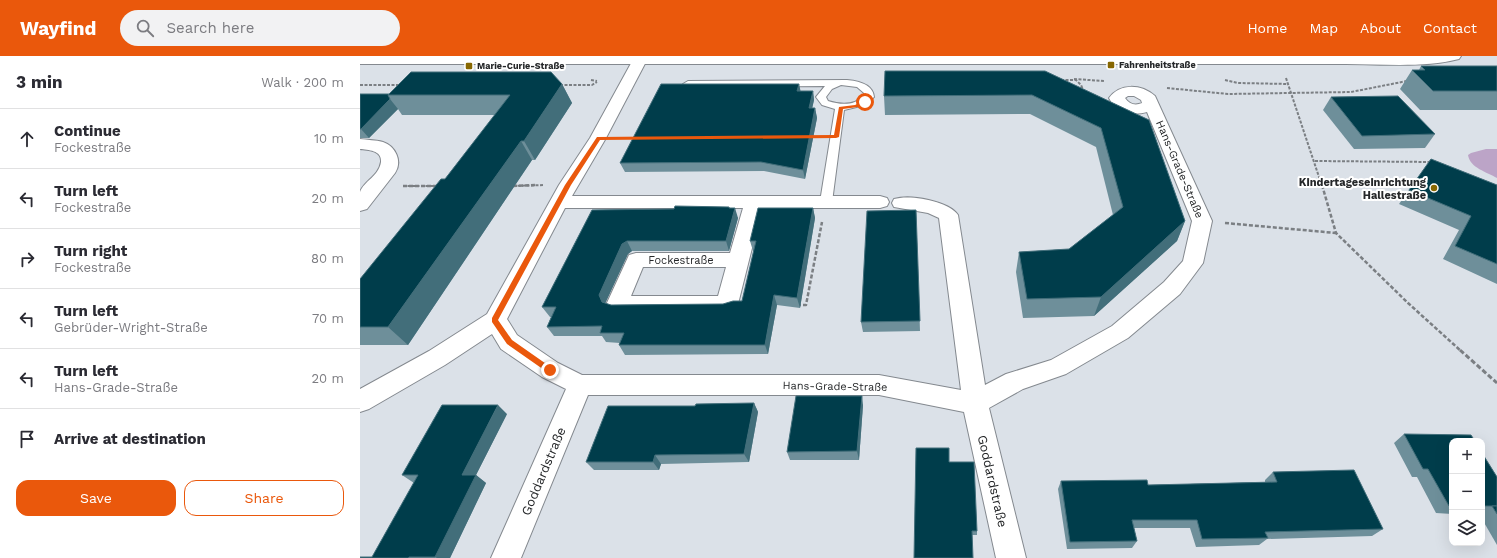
<!DOCTYPE html>
<html lang="en">
<head>
<meta charset="utf-8">
<style>
  :root { --surface:#fff; --page:#f2f2f3; --text:#2b2b33; --muted:#7c7c81; --line:#e1e1e2; --accent:#ea580c }
  body { margin:0; font-family:"Work Sans",sans-serif; background:var(--page); color:var(--text) }
  .controls { position:absolute; right:12px; bottom:12px; display:grid; overflow:hidden; border-radius:8px; box-shadow:0 4px 16px #0002 }
  .controls button { width:36px; height:36px; display:grid; place-items:center; padding:0; border:0; border-bottom:1px solid var(--line); background:var(--surface); color:var(--text); font:20px sans-serif }
  .stop { position:absolute; width:12px; height:12px; margin:-9px; border:3px solid #ea580c; border-radius:50%; background:#fff }
  .stop.end { background:#ea580c; border-color:#fff; box-shadow:0 1px 4px #0008 }
  .list { margin:0; padding:0; list-style:none }
  h2 { display:flex; justify-content:space-between; align-items:center; height:52px; margin:0; padding:0 16px; font-size:17px }
  h2 small { font-size:13px; font-weight:400; color:var(--muted) }
  .list li { display:grid; grid-template-columns:26px 1fr auto; gap:12px; align-items:center; box-sizing:border-box; height:60px; padding:0 16px; border-top:1px solid var(--line) }
  .list b { display:block; font-size:15px; white-space:nowrap }
  .list p { margin:0; font-size:13px; white-space:nowrap; color:var(--muted) }
  .list em { font-size:13px; font-style:normal; color:var(--muted) }
  .actions { display:flex; gap:8px; padding:12px 16px }
  .actions a { flex:1; padding:9px 0; border:1px solid var(--accent); border-radius:12px; text-align:center; font-size:14px; color:var(--accent) }
  .actions .main { background:var(--accent); color:#fff }
  .icon { flex:none; width:22px; height:22px; fill:none; stroke:currentColor; stroke-width:2; stroke-linecap:round; stroke-linejoin:round }
  .map { position:relative; flex:none; width:1137px; height:502px; overflow:hidden }
  header { display:flex; align-items:center; gap:24px; box-sizing:border-box; height:56px; padding:0 20px; background:var(--accent); color:#fff }
  header strong { font-size:19px }
  nav { display:flex; gap:22px; margin-inline-start:auto; font-size:14px }
  .search { width:280px; height:36px; background:var(--page); display:flex; align-items:center; gap:10px; box-sizing:border-box; padding:0 14px; border-radius:22px; color:var(--muted); font-size:15px }
  main { display:flex }
  aside { flex:1; background:var(--surface) }
  .map>svg:first-child { display:block }
  .green { fill:#bca4c7 }
  .lines { fill:none; stroke-linecap:round; stroke-linejoin:round }
  .service-casing { stroke:#84898f; stroke-width:2 }
  .minor-casing { stroke:#84898f; stroke-width:2 }
  .tertiary-casing { stroke:#84898f; stroke-width:2 }
  .path-far2 { stroke:#7b7f83; stroke-width:2; stroke-dasharray:3 1.5; stroke-linecap:butt }
  .path-far1 { stroke:#7b7f83; stroke-width:2.5; stroke-dasharray:4 2; stroke-linecap:butt }
  .path { stroke:#7b7f83; stroke-width:3; stroke-dasharray:5 2.5; stroke-linecap:butt }
  .service { fill:#fff; fill-rule:evenodd }
  .minor { fill:#fff; fill-rule:evenodd }
  .tertiary { fill:#fff; fill-rule:evenodd }
  .wall { fill:#6e8f9a }
  .shaded-wall { fill:#426e7a }
  .building { fill:#003d4b; stroke:#426e7a }
  .route { fill:#ea580c }
  .poi-dot { fill:#876701; stroke:#fff; stroke-width:1.5 }
  .labels { text-anchor:middle; stroke-width:4; stroke-linejoin:round; paint-order:stroke }
  .far-poi-label { font-size:9px; font-weight:bold; fill:#252729; stroke:#fff; text-anchor:start }
  .street-label { font-size:11px; fill:#252729; stroke:#fff }
  .poi-label { font-size:11px; font-weight:bold; fill:#252729; stroke:#fff; text-anchor:end }
  .near-street-label { font-size:13px; fill:#252729; stroke:#fff }
</style>
</head>
<body>
<header>
<strong>Wayfind</strong>
<div class="search"><svg class="icon" aria-label="search" viewBox="0 0 24 24"><circle cx="10" cy="10" r="6"/><path d="M15 15l6 6"/></svg>Search here</div>
<nav><a>Home</a><a>Map</a><a>About</a><a>Contact</a></nav>
</header>
<main>
<aside>
<h2>3 min<small>Walk · 200 m</small></h2>
<ul class="list">
<li><svg class="icon" aria-label="ahead" viewBox="0 0 24 24"><path d="M12 20V5M6 11l6-6 6 6"/></svg><div><b>Continue</b><p>Fockestraße</p></div><em>10 m</em></li>
<li><svg class="icon" aria-label="left" viewBox="0 0 24 24"><path d="M17 20v-9H6M10 6l-5 5 5 5"/></svg><div><b>Turn left</b><p>Fockestraße</p></div><em>20 m</em></li>
<li><svg class="icon" aria-label="right" viewBox="0 0 24 24"><path d="M7 20v-9h11M14 6l5 5-5 5"/></svg><div><b>Turn right</b><p>Fockestraße</p></div><em>80 m</em></li>
<li><svg class="icon" aria-label="left" viewBox="0 0 24 24"><path d="M17 20v-9H6M10 6l-5 5 5 5"/></svg><div><b>Turn left</b><p>Gebrüder-Wright-Straße</p></div><em>70 m</em></li>
<li><svg class="icon" aria-label="left" viewBox="0 0 24 24"><path d="M17 20v-9H6M10 6l-5 5 5 5"/></svg><div><b>Turn left</b><p>Hans-Grade-Straße</p></div><em>20 m</em></li>
<li><svg class="icon" aria-label="arrive" viewBox="0 0 24 24"><path d="M6 21V4h12l-3 4 3 4H6"/></svg><div><b>Arrive at destination</b></div></li>
</ul>
<div class="actions"><a class="main">Save</a><a>Share</a></div>
</aside>
<div class="map">
<svg width="1137" height="502" viewBox="0 0 1137 502">
  <rect width="100%" height="100%" fill="#dbe1e8"/>
  <path class="green" d="M1126 93H1137V122C1127 116 1110 112 1108 99L1111 97Z"/>
  <g class="lines">
    <defs>
      <path id="service" d="M487 24C498 25 513 28 514 41L505 49 484 54 472 146 470 149H462L460 146 475 53 462 49 456 41 465 30 328 31 323 28 328 25ZM481 29 497 31 504 37V40C494 50 481 49 468 45L466 41 472 33Z"/>
      <g id="minor">
        <path d="M275 0H289L246 82 212 140H520L527 142 529 146 527 150 520 152H402L378 248 375 254 367 256 257 257 249 255 246 249 269 199 276 197H370L383 152H205L147 263 157 279 198 307 222 319H519L601 334 579 162 568 157 534 151 532 147 534 143C550 138 589 145 598 159L625 329 646 318 691 304 752 270 804 226 823 205 832 165 787 56C772 60 756 57 749 42 760 27 781 28 795 40L852 165 843 207 820 238 768 282 706 318 663 333 629 352 666 502H636L604 356 519 339H228L161 502H131L206 333 182 321 141 293 132 278 85 309 9 353 0 356V333L69 295 127 258 199 129 230 82ZM768 40H774L781 44 782 47C775 50 769 48 765 42ZM283 211H366L358 240H271Z"/>
        <path d="M0 83C7 84 16 84 23 86 35 90 43 105 35 117L7 153 0 155C0 150 0 141 0 136 4 125 19 120 21 106 22 94 8 94 0 93Z"/>
      </g>
      <path id="tertiary" d="M0 0H1101L1099 3C1065 12 1022 8 986 8H0Z"/>
    </defs>
    <use href="#service" class="service-casing"/>
    <use href="#minor" class="minor-casing"/>
    <use href="#tertiary" class="tertiary-casing"/>
    <g class="path-far2">
      <polyline points="926,22 962,130"/>
      <polyline points="714,23 744,25"/>
      <polyline points="231,24 237,25"/>
      <polyline points="701,24 716,24 721,29 724,36"/>
      <polyline points="865,24 878,27 928,28"/>
      <polyline points="0,29 39,29"/>
      <polyline points="200,29 232,29 237,26"/>
      <polyline points="807,32 868,38 991,36 1047,25"/>
      <polyline points="261,82 276,82"/>
      <polyline points="955,105 1072,106"/>
      <polyline points="43,130 78,130"/>
      <polyline points="153,130 184,129"/>
    </g>
    <g class="path-far1">
      <polyline points="962,129 976,177 1048,247 1101,295"/>
      <polyline points="43,130 78,130"/>
      <polyline points="153,130 175,129"/>
      <polyline points="865,167 976,177"/>
      <polyline points="437,249 446,249 462,166"/>
    </g>
    <polyline class="path" points="1100,294 1137,327"/>
    <use href="#service" class="service"/>
    <use href="#minor" class="minor"/>
    <use href="#tertiary" class="tertiary"/>
  </g>
  <g class="wall">
    <polygon points="1061,10 1137,10 1137,54 1060,54 1040,33 1052,14 1059,14"/>
    <polygon points="685,15 789,64 825,165 817,185 734,260 663,262 656,216 659,196 709,193 753,159 736,91 670,58 525,59 524,40"/>
    <polygon points="202,28 212,47 175,104 172,104 48,289 0,289 0,223 85,123 135,59 42,59 38,53 9,82 0,82 0,38 29,38"/>
    <polygon points="439,28 440,35 453,35 454,44 452,52 455,52 457,62 445,123 404,115 265,116 260,107"/>
    <polygon points="971,41 1075,78 1065,92 994,93 963,54"/>
    <polygon points="1071,103 1137,129 1137,228 1083,203 1099,174 1039,148"/>
    <polygon points="369,151 370,152 378,162 369,195 272,195 268,198 245,247 251,249 363,248 382,245 394,195 393,195 390,185 453,152 455,162 440,252 417,249 408,298 265,299 259,289 260,287 246,286 242,280 194,280 187,271 191,261 190,261 182,251 232,154 314,153"/>
    <polygon points="556,154 560,275 503,276 501,266"/>
    <polygon points="394,347 398,356 389,406 301,408 299,414 234,414 226,406 335,350"/>
    <polygon points="503,349 499,404 430,404 427,396"/>
    <polygon points="147,358 116,419 126,427 90,502 0,502 12,501 54,427 42,419"/>
    <polygon points="1044,378 1092,385 1092,458 1076,457 1057,421 1052,421 1034,387"/>
    <polygon points="1122,397 1137,421 1137,489 1122,463"/>
    <polygon points="589,406 617,475 617,479 612,479"/>
    <polygon points="913,416 1023,473 1012,480 907,483 899,489 836,491 830,472 774,472 777,485 772,492 707,493 698,433 701,425 788,429 905,426 905,424"/>
  </g>
  <g class="shaded-wall">
    <polygon points="202,28 212,47 175,104 164,85"/>
    <polygon points="439,28 441,37 437,35"/>
    <polygon points="453,35 454,44 450,62 449,52"/>
    <polygon points="30,43 38,53 9,82 1,73"/>
    <polygon points="455,52 457,62 445,123 443,114"/>
    <polygon points="161,85 172,104 48,289 28,271"/>
    <polygon points="375,152 378,162 369,195 366,185"/>
    <polygon points="453,152 455,162 440,252 437,242"/>
    <polygon points="825,165 817,185 734,260 741,241"/>
    <polygon points="267,185 272,195 268,198 245,248 242,246 239,239 262,188"/>
    <polygon points="414,239 417,249 408,298 405,289"/>
    <polygon points="502,340 503,349 499,404 497,395"/>
    <polygon points="394,347 398,356 389,406 384,398"/>
    <polygon points="138,349 147,358 116,419 126,427 90,502 77,502 75,501 102,419"/>
    <polygon points="295,399 301,408 299,414 293,406"/>
  </g>
  <g class="building">
    <polygon points="1061,10 1137,10 1137,35 1073,35 1052,14 1065,14"/>
    <polygon points="525,15 685,15 789,64 825,165 741,241 667,243 659,196 709,193 763,151 741,72 672,39 524,40"/>
    <polygon points="51,16 191,16 202,28 164,85 161,85 28,271 0,271 0,223 81,123 85,123 150,39 28,39"/>
    <polygon points="301,28 439,28 437,35 453,35 449,52 455,52 443,114 401,106 260,107"/>
    <polygon points="0,38 29,38 28,39 30,43 1,73 0,73"/>
    <polygon points="1038,40 1075,78 1002,80 971,41"/>
    <polygon points="1071,103 1137,129 1137,208 1095,190 1111,160 1049,134"/>
    <polygon points="315,150 369,151 369,152 375,152 366,185 267,185 262,188 239,239 242,246 251,249 363,248 373,245 382,245 395,189 396,185 390,185 398,152 453,152 437,242 414,239 405,289 259,289 264,277 240,277 242,270 187,271 196,251 182,251 232,154 314,153"/>
    <polygon points="556,154 560,265 501,266 507,155"/>
    <polygon points="436,340 502,340 497,395 427,396"/>
    <polygon points="394,347 384,398 295,399 293,406 226,406 248,350 335,350 336,348"/>
    <polygon points="82,349 138,349 102,419 116,419 75,501 49,501 48,502 0,502 0,501 12,501 58,419 42,419"/>
    <polygon points="1044,378 1111,379 1115,385 1092,385 1092,450 1089,450 1068,413 1063,413"/>
    <polygon points="556,392 589,392 589,406 614,406 617,475 612,475 613,502 554,502"/>
    <polygon points="1122,397 1137,421 1137,450 1122,450"/>
    <polygon points="994,414 1023,473 905,476 908,482 842,483 837,464 772,464 777,485 710,486 701,425 787,424 788,429 917,426 913,416"/>
    <polygon points="1132,450 1137,450 1137,458"/>
  </g>
  <polygon class="route" points="505,44 506,47 498,51 483,53 479,81 476,82 240,84 211,129 138,264 152,284 192,312 192,316 187,316 147,288 132,266 132,262 205,129 237,81 474,79 479,51 495,49"/>
  <g class="poi-dot">
    <rect x="747" y="5" width="8" height="8" rx="2"/>
    <rect x="105" y="6" width="8" height="8" rx="2"/>
    <circle cx="1074" cy="132" r="4"/>
  </g>
  <g class="labels">
    <g class="far-poi-label">
      <text x="759" y="12">Fahrenheitstraße</text>
      <text x="117" y="13">Marie-Curie-Straße</text>
    </g>
    <g class="street-label">
      <text transform="translate(820 113) rotate(67)" y="4">Hans-Grade-Straße</text>
      <text x="321" y="208">Fockestraße</text>
      <text transform="translate(475 330) rotate(1)" y="4">Hans-Grade-Straße</text>
    </g>
    <g class="poi-label">
      <text x="1066" y="130">Kindertageseinrichtung<tspan x="1066" dy="13">Hallestraße</tspan></text>
    </g>
    <g class="near-street-label">
      <text transform="translate(183 415) rotate(-67)" y="5">Goddardstraße</text>
      <text transform="translate(633 425) rotate(77)" y="5">Goddardstraße</text>
    </g>
  </g>
</svg>
<div class="controls">
<button>+</button>
<button>−</button>
<button><svg class="icon" aria-label="layers" viewBox="0 0 24 24"><path d="M12 4l9 5-9 5-9-5zM3 14l9 5 9-5"/></svg></button>
</div>
<div class="stop" style="left:505px;top:46px"></div>
<div class="stop end" style="left:190px;top:314px"></div>
</div>
</main>
</body>
</html>
